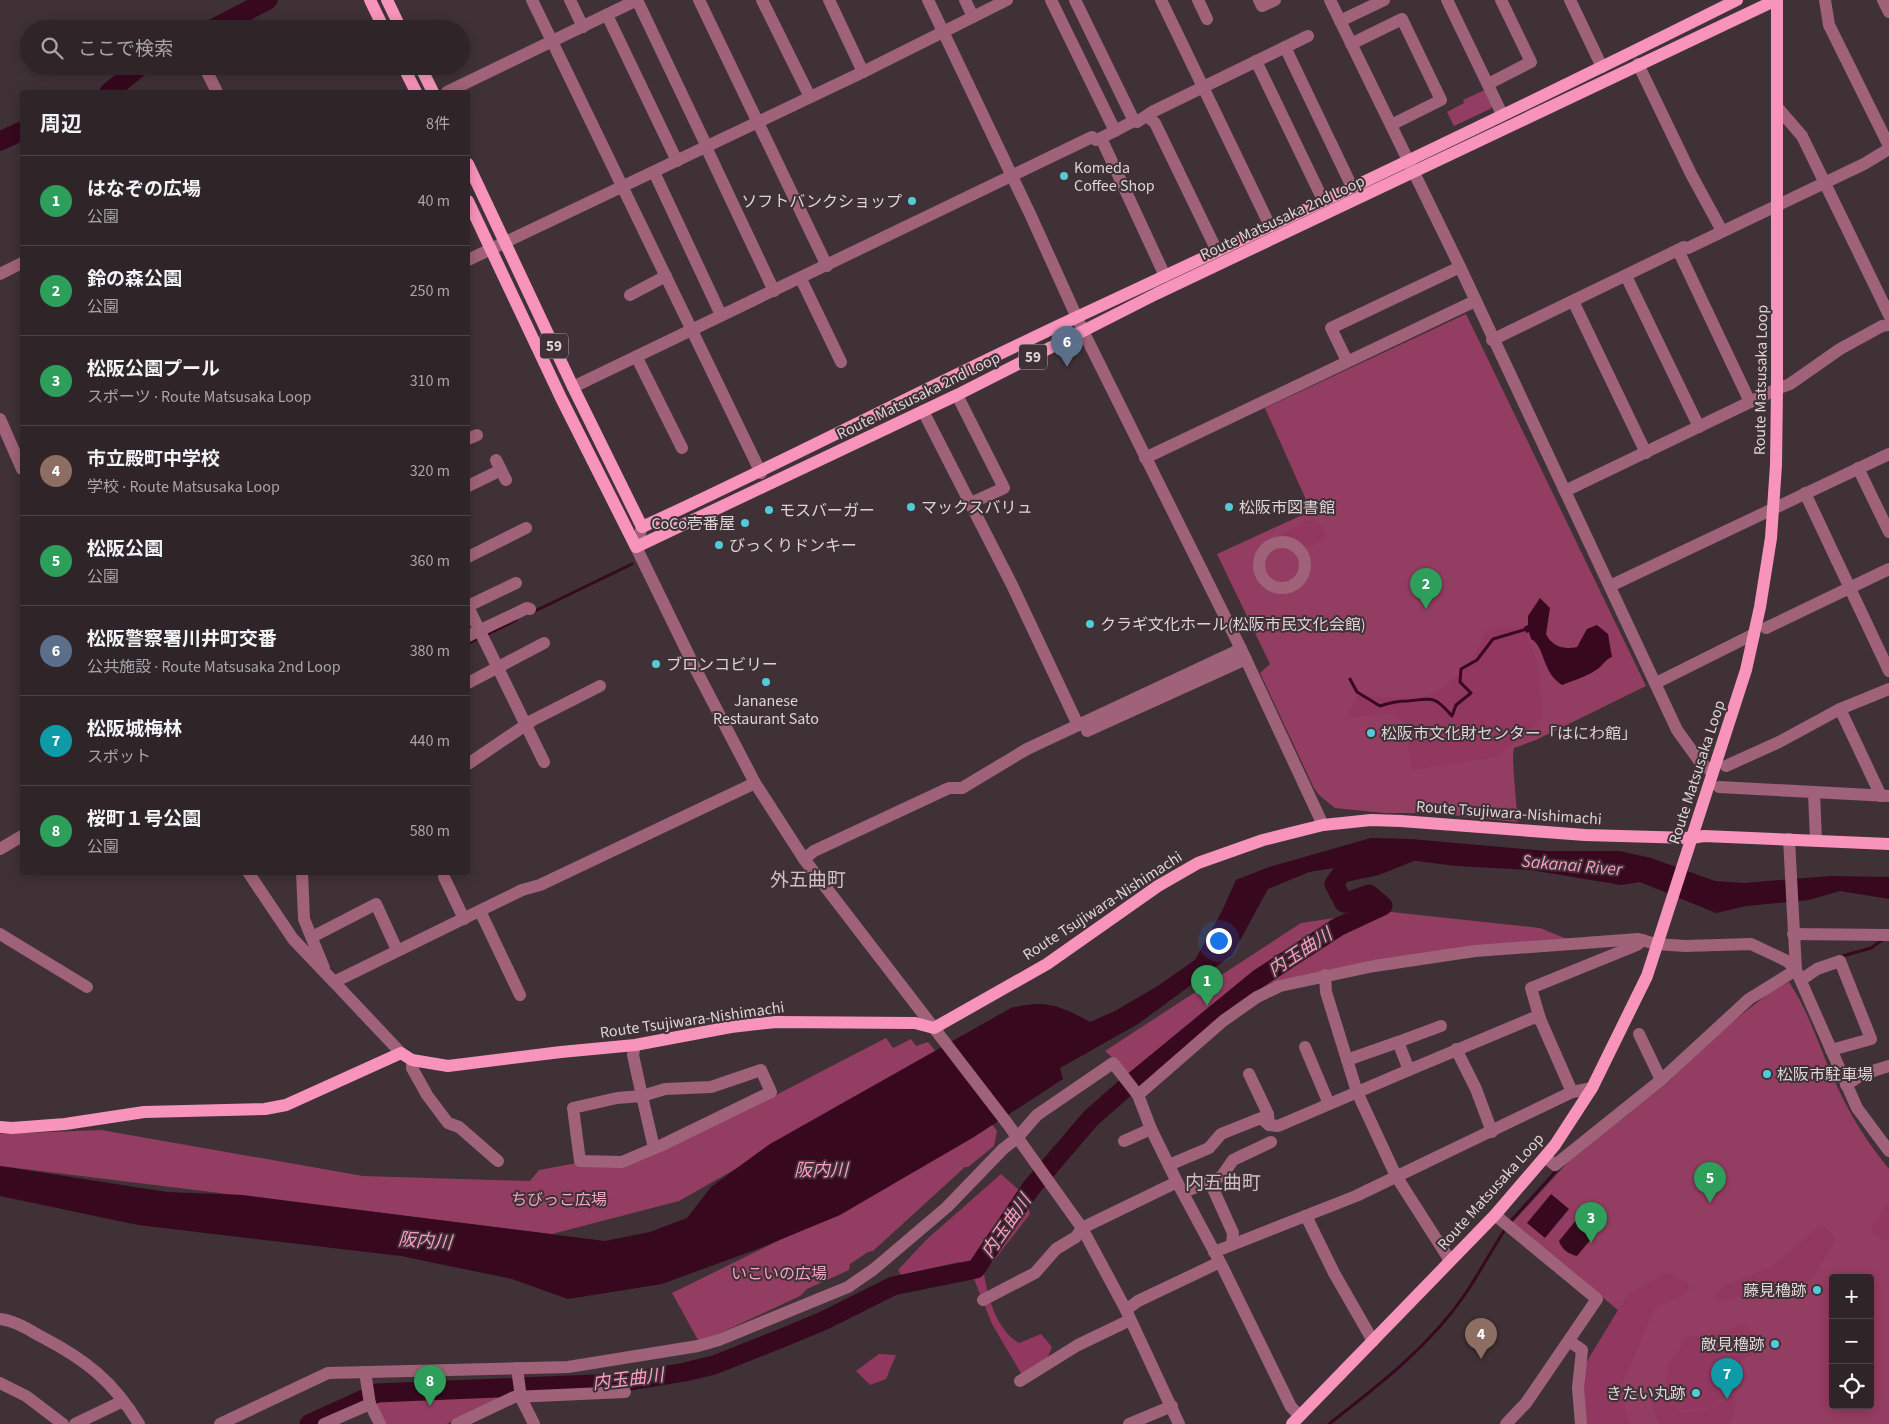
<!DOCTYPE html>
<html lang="ja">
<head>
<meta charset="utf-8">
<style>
  :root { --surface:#2f2528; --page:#372d30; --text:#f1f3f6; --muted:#a7a5a8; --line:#4a4245; --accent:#d93025 }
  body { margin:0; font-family:"Source Sans 3","Noto Sans JP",sans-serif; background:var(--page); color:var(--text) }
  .controls { position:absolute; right:15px; bottom:15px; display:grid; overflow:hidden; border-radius:5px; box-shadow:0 2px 12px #0003 }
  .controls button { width:45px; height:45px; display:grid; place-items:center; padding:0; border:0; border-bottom:1px solid var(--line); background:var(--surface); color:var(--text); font:25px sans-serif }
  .you { position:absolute; left:1218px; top:940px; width:18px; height:18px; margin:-12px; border:4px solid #fff; border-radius:50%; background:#1a73e8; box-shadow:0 0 0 8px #1a73e833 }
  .badge { display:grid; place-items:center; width:32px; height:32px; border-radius:50%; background:var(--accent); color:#fff; font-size:16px; font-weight:700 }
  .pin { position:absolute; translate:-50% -41px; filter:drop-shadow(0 1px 2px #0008) }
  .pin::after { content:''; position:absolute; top:26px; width:18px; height:15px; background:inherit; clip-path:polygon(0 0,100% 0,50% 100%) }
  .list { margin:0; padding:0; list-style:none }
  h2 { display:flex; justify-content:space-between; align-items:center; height:65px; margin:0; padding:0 20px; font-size:21px }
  h2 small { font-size:16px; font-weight:400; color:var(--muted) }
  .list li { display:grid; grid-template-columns:32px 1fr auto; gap:15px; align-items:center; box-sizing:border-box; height:90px; padding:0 20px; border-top:1px solid var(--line) }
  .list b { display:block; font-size:19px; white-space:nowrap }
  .list p { margin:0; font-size:16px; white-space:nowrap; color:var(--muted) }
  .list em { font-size:16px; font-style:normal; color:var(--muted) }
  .icon { flex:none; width:28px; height:28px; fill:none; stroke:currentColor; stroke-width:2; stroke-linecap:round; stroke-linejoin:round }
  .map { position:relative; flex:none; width:1889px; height:1424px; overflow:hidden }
  .search { position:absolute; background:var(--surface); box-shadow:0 2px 12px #0003; left:20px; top:20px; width:450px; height:55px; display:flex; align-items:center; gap:12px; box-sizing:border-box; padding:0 18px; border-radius:28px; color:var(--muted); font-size:19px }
  .panel { position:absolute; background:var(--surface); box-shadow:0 2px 12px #0003; left:20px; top:90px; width:450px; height:785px; border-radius:5px }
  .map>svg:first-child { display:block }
  .green { fill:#943d62; fill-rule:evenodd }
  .forest { fill:#923860 }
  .water { fill:#37081e }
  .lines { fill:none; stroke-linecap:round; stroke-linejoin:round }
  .stream { stroke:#37081e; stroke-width:3 }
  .river { stroke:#37081e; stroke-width:19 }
  .minor { stroke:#9f6279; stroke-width:12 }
  .major { stroke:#f894bb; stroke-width:12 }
  .poi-dot { fill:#52cbd9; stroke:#3f3136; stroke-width:2 }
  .labels { text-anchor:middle; stroke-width:4; stroke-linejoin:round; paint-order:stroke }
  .shield { fill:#3f3136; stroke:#aea3a6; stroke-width:1 }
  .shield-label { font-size:15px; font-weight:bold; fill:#ddd4d6 }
  .poi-label { font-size:16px; fill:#ddd4d6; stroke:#3f3136; text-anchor:start }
  .street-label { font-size:16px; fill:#ddd4d6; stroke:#3f3136 }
  .park-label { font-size:16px; fill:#f2a6c2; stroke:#3f3136 }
  .water-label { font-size:18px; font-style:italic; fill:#ff9bc1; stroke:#3f3136 }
  .quarter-label { font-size:19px; fill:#cfbec3; stroke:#3f3136 }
</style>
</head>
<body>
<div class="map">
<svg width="1889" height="1424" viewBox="0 0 1889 1424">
  <rect width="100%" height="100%" fill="#3f3136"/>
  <g class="green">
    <polygon points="1485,90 1493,106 1490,109 1454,126 1447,112 1464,103 1463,100"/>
    <path d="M1466 314 1646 686 1536 740 1514 748C1511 755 1517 809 1518 822L1430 813H1385L1335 808 1319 795 1314 788 1260 673 1270 664 1217 554 1311 511 1265 408Z"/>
    <polygon points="1382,911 1540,928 1567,939 1280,983 1141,1087 1136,1086 1115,1060 1105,1051 1301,923"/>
    <path d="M1789 982C1810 1013 1820 1050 1836 1084 1850 1115 1867 1142 1889 1169V1424H1583V1368L1618 1310 1512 1223 1570 1160 1666 1084 1730 1024 1770 992ZM1833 1278H1870V1405H1833Z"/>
    <polygon points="886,1038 893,1048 911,1039 916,1046 928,1042 938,1054 679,1201 552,1234 0,1166 0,1134 101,1130 363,1176 530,1181 539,1170 577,1163 604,1164 776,1095"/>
    <polygon points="990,1122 997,1131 994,1146 968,1167 965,1167 873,1251 868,1252 850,1264 849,1270 807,1289 800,1296 716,1335 698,1340 672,1293 847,1207"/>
    <polygon points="463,1383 511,1384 512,1393 473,1410 447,1424 385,1424 375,1402 373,1390 376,1385 440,1387"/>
  </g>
  <g class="forest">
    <path d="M1306 521C1318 520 1323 524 1326 536L1323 541 1303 549 1290 542 1275 541 1262 545Z"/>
    <path d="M1523 626 1538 663 1543 718 1497 757 1412 770 1404 722 1397 719 1395 714 1347 717 1357 696C1374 696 1409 700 1423 697 1455 688 1475 656 1487 629Z"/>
    <path d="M1001 1174 1020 1191 1034 1182 1040 1189 1027 1202 1030 1214 984 1273C987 1296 997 1331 1019 1343L1041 1334 1052 1347 1047 1359 1022 1375 992 1324 970 1269 959 1262 901 1275 898 1270 926 1240Z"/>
    <polygon points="1889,1202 1889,1239 1881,1240 1872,1232 1873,1225"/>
    <polygon points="1823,1226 1830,1231 1835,1238 1833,1246 1812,1279 1781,1292 1763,1287 1731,1300 1719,1302 1716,1300 1715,1294 1722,1287 1772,1266 1818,1227"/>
    <path d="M1664 1273H1670L1688 1283 1690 1288C1682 1302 1664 1298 1654 1310L1622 1385 1621 1395 1630 1424H1583L1584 1367 1628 1294Z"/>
    <polygon points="1742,1324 1748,1326 1759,1347 1759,1351 1741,1361 1735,1392 1708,1408 1683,1410 1679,1408 1666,1382 1669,1362 1678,1351 1685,1337 1714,1335"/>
    <polygon points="879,1354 896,1355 886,1379 870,1385 856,1371"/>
    <polygon points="1664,1390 1668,1392 1681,1413 1705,1410 1734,1395 1736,1398 1731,1424 1659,1424 1649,1398 1651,1394"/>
  </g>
  <g class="water">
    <path d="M1540 598 1550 608 1546 634C1552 647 1565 650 1577 647L1587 629 1597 625 1608 634 1612 657C1604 660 1603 666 1596 670 1586 677 1574 680 1562 685 1542 673 1545 646 1531 639L1529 632 1526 633 1524 627 1528 625V616Z"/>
    <path d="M1371 838 1411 839 1547 851H1619L1651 858 1715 881 1744 883 1831 876 1889 877V899L1840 891 1809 900 1746 906 1716 913 1640 882 1621 885 1531 870 1456 866 1409 860 1370 862 1309 872 1268 889 1232 955 1138 1024 1060 1068 1063 1079 974 1137 840 1215 760 1248 662 1284 568 1299 512 1279 401 1256 138 1225 0 1196V1166L167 1192 243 1195 605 1241 650 1232 687 1218 711 1187 770 1144 1011 1008C1046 999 1060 1006 1090 1022L1115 1011 1156 987 1195 960 1222 911 1236 880 1269 867Z"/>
    <polygon points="1551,1194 1569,1209 1545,1238 1527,1223"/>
    <path d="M1577 1219C1588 1219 1592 1223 1596 1233L1577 1256C1569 1254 1562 1250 1559 1241Z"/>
  </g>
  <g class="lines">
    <g class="stream">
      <polyline points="533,612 632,564"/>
      <polyline points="486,635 516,620"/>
      <polyline points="468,644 480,637"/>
      <path d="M1350 679 1357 692 1380 706C1389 703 1397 701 1407 701 1432 699 1433 694 1452 716L1456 705 1471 693 1460 682 1461 669 1477 660 1493 639 1527 629"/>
      <polyline points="1839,957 1871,948 1882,940"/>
      <polyline points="1509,1223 1557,1170"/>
      <path d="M1329 1424C1379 1385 1430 1346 1466 1293 1480 1272 1492 1249 1506 1228"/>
    </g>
    <g class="river">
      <polyline points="212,29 268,0"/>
      <polyline points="109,92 141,66"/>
      <polyline points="0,141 22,131"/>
      <polyline points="309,1424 377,1393 619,1383 685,1372 714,1365 782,1338 823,1321 893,1286 976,1269 1031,1188 1091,1118 1124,1089 1258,979 1338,927 1383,906 1369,894 1344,903 1334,884 1342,873 1376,866 1411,852"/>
    </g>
    <g class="minor">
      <polyline points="532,0 761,473"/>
      <polyline points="570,0 583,27"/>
      <polyline points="637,0 707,147"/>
      <polyline points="699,0 827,266"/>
      <polyline points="762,0 810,97"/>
      <polyline points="829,0 863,72"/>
      <polyline points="928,0 1031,216 1083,331 1241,649 1323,825"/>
      <polyline points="965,0 973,17"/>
      <polyline points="1051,0 1115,131"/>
      <polyline points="1075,0 1134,121"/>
      <polyline points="1161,0 1270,226"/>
      <polyline points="1198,0 1207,19"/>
      <polyline points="1259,0 1262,6 1275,0"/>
      <polyline points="1330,0 1460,267 1677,730 1700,762 1712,772"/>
      <polyline points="1447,0 1502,114"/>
      <polyline points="1570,0 1602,67"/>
      <polyline points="1825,0 1829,25 1889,146"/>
      <polyline points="1883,0 1889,12"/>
      <polyline points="607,15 677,161"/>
      <polyline points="1340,21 1384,0"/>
      <polyline points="1351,44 1402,19 1441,100 1391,125"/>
      <polyline points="1285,47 1352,187"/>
      <polyline points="1256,61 1323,200"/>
      <polyline points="1638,64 1691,174 1722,231"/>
      <polyline points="204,66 217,92"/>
      <polyline points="1488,84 1531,62 1501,0"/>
      <polyline points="447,92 637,0"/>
      <polyline points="1777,107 1802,136 1889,315"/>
      <polyline points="1148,117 1155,123 1217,251"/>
      <polyline points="1101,138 1165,276"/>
      <polyline points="706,147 774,291"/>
      <polyline points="654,172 721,315"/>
      <polyline points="1678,250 1750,402"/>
      <polyline points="468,260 863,72 1007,0"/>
      <polyline points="0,274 22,263"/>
      <polyline points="1626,276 1699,427"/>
      <polyline points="801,279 841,362"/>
      <polyline points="630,295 666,276"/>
      <polyline points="1573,301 1646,453"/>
      <polyline points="1492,340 1684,247 1688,248 1864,164 1889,149"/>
      <polyline points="637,358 682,448"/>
      <polyline points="1347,361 1331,328 1460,267"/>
      <polyline points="573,387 1092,137 1096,140 1101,138 1134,121 1137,122 1152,112 1308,36"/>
      <polyline points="957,395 1004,488 971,503"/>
      <polyline points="923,411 1012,585 1078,725"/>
      <polyline points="0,419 22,469"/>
      <polyline points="468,439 477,435"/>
      <polyline points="1145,458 1475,301"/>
      <polyline points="496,460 506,480"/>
      <polyline points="1858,468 1889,532"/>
      <polyline points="468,486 501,470"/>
      <polyline points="1565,491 1777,389 1790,384 1840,349 1882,326 1889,325"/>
      <polyline points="1805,493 1889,671"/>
      <polyline points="642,527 636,547 694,666 755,783 804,859 1007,1123 1082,1228 1126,1310 1179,1424"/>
      <circle cx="1282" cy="565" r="23"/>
      <polyline points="468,557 526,528"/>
      <polyline points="1610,586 1889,454"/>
      <polyline points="468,606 516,583"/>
      <polyline points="468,607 544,762"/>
      <polyline points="1766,628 1889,569"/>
      <polyline points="468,636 527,608 530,609"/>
      <polyline points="468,683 544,643"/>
      <polyline points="1656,683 1754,634"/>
      <polyline points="1840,709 1881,796"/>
      <polyline points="1087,731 1246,659"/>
      <polyline points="468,764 533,720 600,686"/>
      <polyline points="1726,766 1779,742 1840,709 1889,689"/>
      <polyline points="1719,787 1889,796"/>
      <polyline points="1814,793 1816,840"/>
      <polyline points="0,849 22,836"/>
      <polyline points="804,859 814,851 949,788 962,788 1027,749 1241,649"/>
      <polyline points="248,872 293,939 334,982 522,890 540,885 755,783"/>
      <polyline points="302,872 304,919 324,968"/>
      <polyline points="444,877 464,919"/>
      <polyline points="480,911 520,995"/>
      <polyline points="0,934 87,987"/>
      <polyline points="1793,934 1889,935"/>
      <polyline points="312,937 376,904 397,950"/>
      <polyline points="1325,975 1326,992 1357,1092 1396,1176 1449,1259"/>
      <polyline points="1801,980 1817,969 1840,961 1871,1039 1831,1050"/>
      <polyline points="334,982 401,1053"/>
      <polyline points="1540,1019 1572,1092"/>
      <polyline points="1639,1034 1661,1080"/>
      <polyline points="1398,1042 1441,1026"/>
      <polyline points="635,1045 633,1055 642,1096 617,1098 573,1108 580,1161 622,1162 662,1145 771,1092 761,1070 711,1087 665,1089 642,1096 654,1148"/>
      <polyline points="1305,1047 1329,1104"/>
      <polyline points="1456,1049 1476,1089 1492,1132"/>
      <polyline points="412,1060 412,1068 427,1095 448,1123 459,1127 498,1161"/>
      <polyline points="1409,1070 1533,1018 1540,1019 1531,988 1637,945 1643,940"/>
      <polyline points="1249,1074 1268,1114 1269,1125"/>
      <polyline points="1846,1085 1863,1074 1889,1066"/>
      <polyline points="1138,1095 1223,1021 1257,997 1280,986 1374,966 1475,951 1638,939 1656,944 1685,946 1751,944 1787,961 1796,970 1857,1108 1889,1151"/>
      <polyline points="1124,1141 1151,1129"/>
      <polyline points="1545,1157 1555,1165 1661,1080 1749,999 1796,970 1789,839"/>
      <polyline points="1169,1165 1209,1148 1221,1134 1261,1118 1269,1125 1278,1126 1409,1070 1398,1042 1347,1060"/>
      <polyline points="1177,1182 1222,1266 1291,1407 1300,1416"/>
      <polyline points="1189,1190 1210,1182"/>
      <polyline points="1495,1215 1597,1299 1526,1403 1506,1424"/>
      <polyline points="1306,1216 1334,1273 1373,1341"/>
      <polyline points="1232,1244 1233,1233 1210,1182 1222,1176 1233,1160 1271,1142"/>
      <polyline points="1214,1252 1356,1196 1572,1092 1592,1088"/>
      <polyline points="1126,1310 1138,1301 1218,1263"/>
      <path d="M0 1319C16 1321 29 1330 42 1337 86 1360 113 1381 139 1424"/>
      <polyline points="1569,1341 1582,1350 1578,1388 1581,1424"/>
      <polyline points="517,1368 521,1398 534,1424"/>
      <polyline points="365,1372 370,1404 380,1424"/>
      <polyline points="1020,1381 1078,1345 1130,1320"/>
      <polyline points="0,1383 26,1396 63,1424"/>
      <polyline points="75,1424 123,1401"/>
      <polyline points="220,1424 328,1373 568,1367 698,1346 719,1340 848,1287 874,1269 947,1207 1003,1149 1017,1138 1037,1115 1113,1063 1138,1095 1151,1129 1177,1182 1082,1228 1076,1237 1056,1249 1035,1273 983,1300"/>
      <polyline points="324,1424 370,1404"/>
      <polyline points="457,1424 514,1397 625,1392"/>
      <polyline points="1129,1424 1172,1406"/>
    </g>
    <g class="major">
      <polyline points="370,0 384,29"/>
      <polyline points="387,0 401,29"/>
      <polyline points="403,66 416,92"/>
      <polyline points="420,66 433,92"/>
      <path d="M468 164 573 387 642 527C788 460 931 385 1077 317 1298 214 1519 109 1737 0"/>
      <polyline points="468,201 561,398 636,547 957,395 1156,294 1776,0"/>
      <polyline points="0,1127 12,1128 65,1124 144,1112 265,1109 286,1105 401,1053 412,1060 448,1066 561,1052 635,1045 731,1027 776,1022 915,1023 934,1028 1047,964 1158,886 1198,863 1263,840 1323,825 1371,820 1401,821 1585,835 1691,838 1704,836 1889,844"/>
      <polyline points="1292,1424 1495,1215 1555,1145 1592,1088 1647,976 1746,670 1760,607 1771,538 1776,465 1777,389 1777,0"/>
    </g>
  </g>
  <g class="poi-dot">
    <circle cx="1064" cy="176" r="5"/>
    <circle cx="912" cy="201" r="5"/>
    <circle cx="911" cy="507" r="5"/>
    <circle cx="1229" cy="507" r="5"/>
    <circle cx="769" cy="510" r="5"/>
    <circle cx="745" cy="523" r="5"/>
    <circle cx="719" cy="545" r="5"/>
    <circle cx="1090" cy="624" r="5"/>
    <circle cx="656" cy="664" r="5"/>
    <circle cx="766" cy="682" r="5"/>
    <circle cx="1371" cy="733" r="5"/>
    <circle cx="1767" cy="1074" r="5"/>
    <circle cx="1817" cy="1290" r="5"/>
    <circle cx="1775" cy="1344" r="5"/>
    <circle cx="1696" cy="1393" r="5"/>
  </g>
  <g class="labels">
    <g class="shield">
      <rect x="540" y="333.5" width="28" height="25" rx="4"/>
      <rect x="1019" y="344.5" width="28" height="25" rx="4"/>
    </g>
    <g class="shield-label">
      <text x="554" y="351">59</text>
      <text x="1033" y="362">59</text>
    </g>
    <g class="poi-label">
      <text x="1074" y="173">Komeda<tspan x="1074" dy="18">Coffee Shop</tspan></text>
      <text x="902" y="207" text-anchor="end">ソフトバンクショップ</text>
      <text x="921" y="513">マックスバリュ</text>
      <text x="1239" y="513">松阪市図書館</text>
      <text x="779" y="516">モスバーガー</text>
      <text x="735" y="529" text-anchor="end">CoCo壱番屋</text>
      <text x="729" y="551">びっくりドンキー</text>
      <text x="1100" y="630">クラギ文化ホール(松阪市民文化会館)</text>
      <text x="666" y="670">ブロンコビリー</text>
      <text x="766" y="706" text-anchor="middle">Jananese<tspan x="766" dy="18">Restaurant Sato</tspan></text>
      <text x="1381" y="739">松阪市文化財センター「はにわ館」</text>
      <text x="1777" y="1080">松阪市駐車場</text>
      <text x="1807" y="1296" text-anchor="end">藤見櫓跡</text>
      <text x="1765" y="1350" text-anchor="end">敵見櫓跡</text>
      <text x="1686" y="1399" text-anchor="end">きたい丸跡</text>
    </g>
    <g class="street-label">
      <text transform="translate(1282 217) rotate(-25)" y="6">Route Matsusaka 2nd Loop</text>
      <text transform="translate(1760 380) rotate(-89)" y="6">Route Matsusaka Loop</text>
      <text transform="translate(918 395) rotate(-26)" y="6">Route Matsusaka 2nd Loop</text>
      <text transform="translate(1696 772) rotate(-72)" y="6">Route Matsusaka Loop</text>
      <text transform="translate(1509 812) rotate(4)" y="6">Route Tsujiwara-Nishimachi</text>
      <text transform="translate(1102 905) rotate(-33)" y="6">Route Tsujiwara-Nishimachi</text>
      <text transform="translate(692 1019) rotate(-8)" y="6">Route Tsujiwara-Nishimachi</text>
      <text transform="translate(1490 1191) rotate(-48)" y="6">Route Matsusaka Loop</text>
    </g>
    <g class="park-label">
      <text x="559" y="1205">ちびっこ広場</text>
      <text x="779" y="1279">いこいの広場</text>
    </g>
    <g class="water-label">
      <text transform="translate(1572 865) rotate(5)" y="6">Sakanai River</text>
      <text transform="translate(1300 952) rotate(-33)" y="6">内玉曲川</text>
      <text x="821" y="1176">阪内川</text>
      <text transform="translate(1006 1226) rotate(-55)" y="6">内玉曲川</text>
      <text transform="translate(425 1241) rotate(4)" y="6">阪内川</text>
      <text transform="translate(628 1379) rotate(-7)" y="6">内玉曲川</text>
    </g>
    <g class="quarter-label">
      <text x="808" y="886">外五曲町</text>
      <text x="1223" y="1189">内五曲町</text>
    </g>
  </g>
</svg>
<div class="controls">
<button>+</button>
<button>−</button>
<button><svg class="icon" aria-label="locate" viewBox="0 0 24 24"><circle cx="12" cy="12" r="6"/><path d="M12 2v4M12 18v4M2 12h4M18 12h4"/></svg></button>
</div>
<div class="you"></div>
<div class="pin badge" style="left:1207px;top:1006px;background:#2e9e5b">1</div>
<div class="pin badge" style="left:1426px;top:609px;background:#2e9e5b">2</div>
<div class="pin badge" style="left:1591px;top:1243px;background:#2e9e5b">3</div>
<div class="pin badge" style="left:1481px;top:1359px;background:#8d6e63">4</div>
<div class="pin badge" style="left:1710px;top:1203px;background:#2e9e5b">5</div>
<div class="pin badge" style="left:1067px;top:367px;background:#5c6f8a">6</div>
<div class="pin badge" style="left:1727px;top:1399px;background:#0f9aa8">7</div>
<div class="pin badge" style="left:430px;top:1406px;background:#2e9e5b">8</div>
<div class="search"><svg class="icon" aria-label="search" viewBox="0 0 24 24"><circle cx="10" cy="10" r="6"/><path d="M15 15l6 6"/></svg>ここで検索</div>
<section class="panel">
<h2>周辺<small>8件</small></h2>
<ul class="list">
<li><span class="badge" style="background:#2e9e5b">1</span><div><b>はなぞの広場</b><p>公園</p></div><em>40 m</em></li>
<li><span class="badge" style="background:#2e9e5b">2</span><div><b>鈴の森公園</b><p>公園</p></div><em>250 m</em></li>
<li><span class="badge" style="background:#2e9e5b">3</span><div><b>松阪公園プール</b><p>スポーツ · Route Matsusaka Loop</p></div><em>310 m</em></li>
<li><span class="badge" style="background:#8d6e63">4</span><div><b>市立殿町中学校</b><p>学校 · Route Matsusaka Loop</p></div><em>320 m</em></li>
<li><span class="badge" style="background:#2e9e5b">5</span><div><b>松阪公園</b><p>公園</p></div><em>360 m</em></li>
<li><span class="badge" style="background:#5c6f8a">6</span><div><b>松阪警察署川井町交番</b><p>公共施設 · Route Matsusaka 2nd Loop</p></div><em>380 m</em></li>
<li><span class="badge" style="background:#0f9aa8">7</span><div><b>松阪城梅林</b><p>スポット</p></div><em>440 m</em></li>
<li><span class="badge" style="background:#2e9e5b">8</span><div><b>桜町１号公園</b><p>公園</p></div><em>580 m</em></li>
</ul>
</section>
</div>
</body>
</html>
